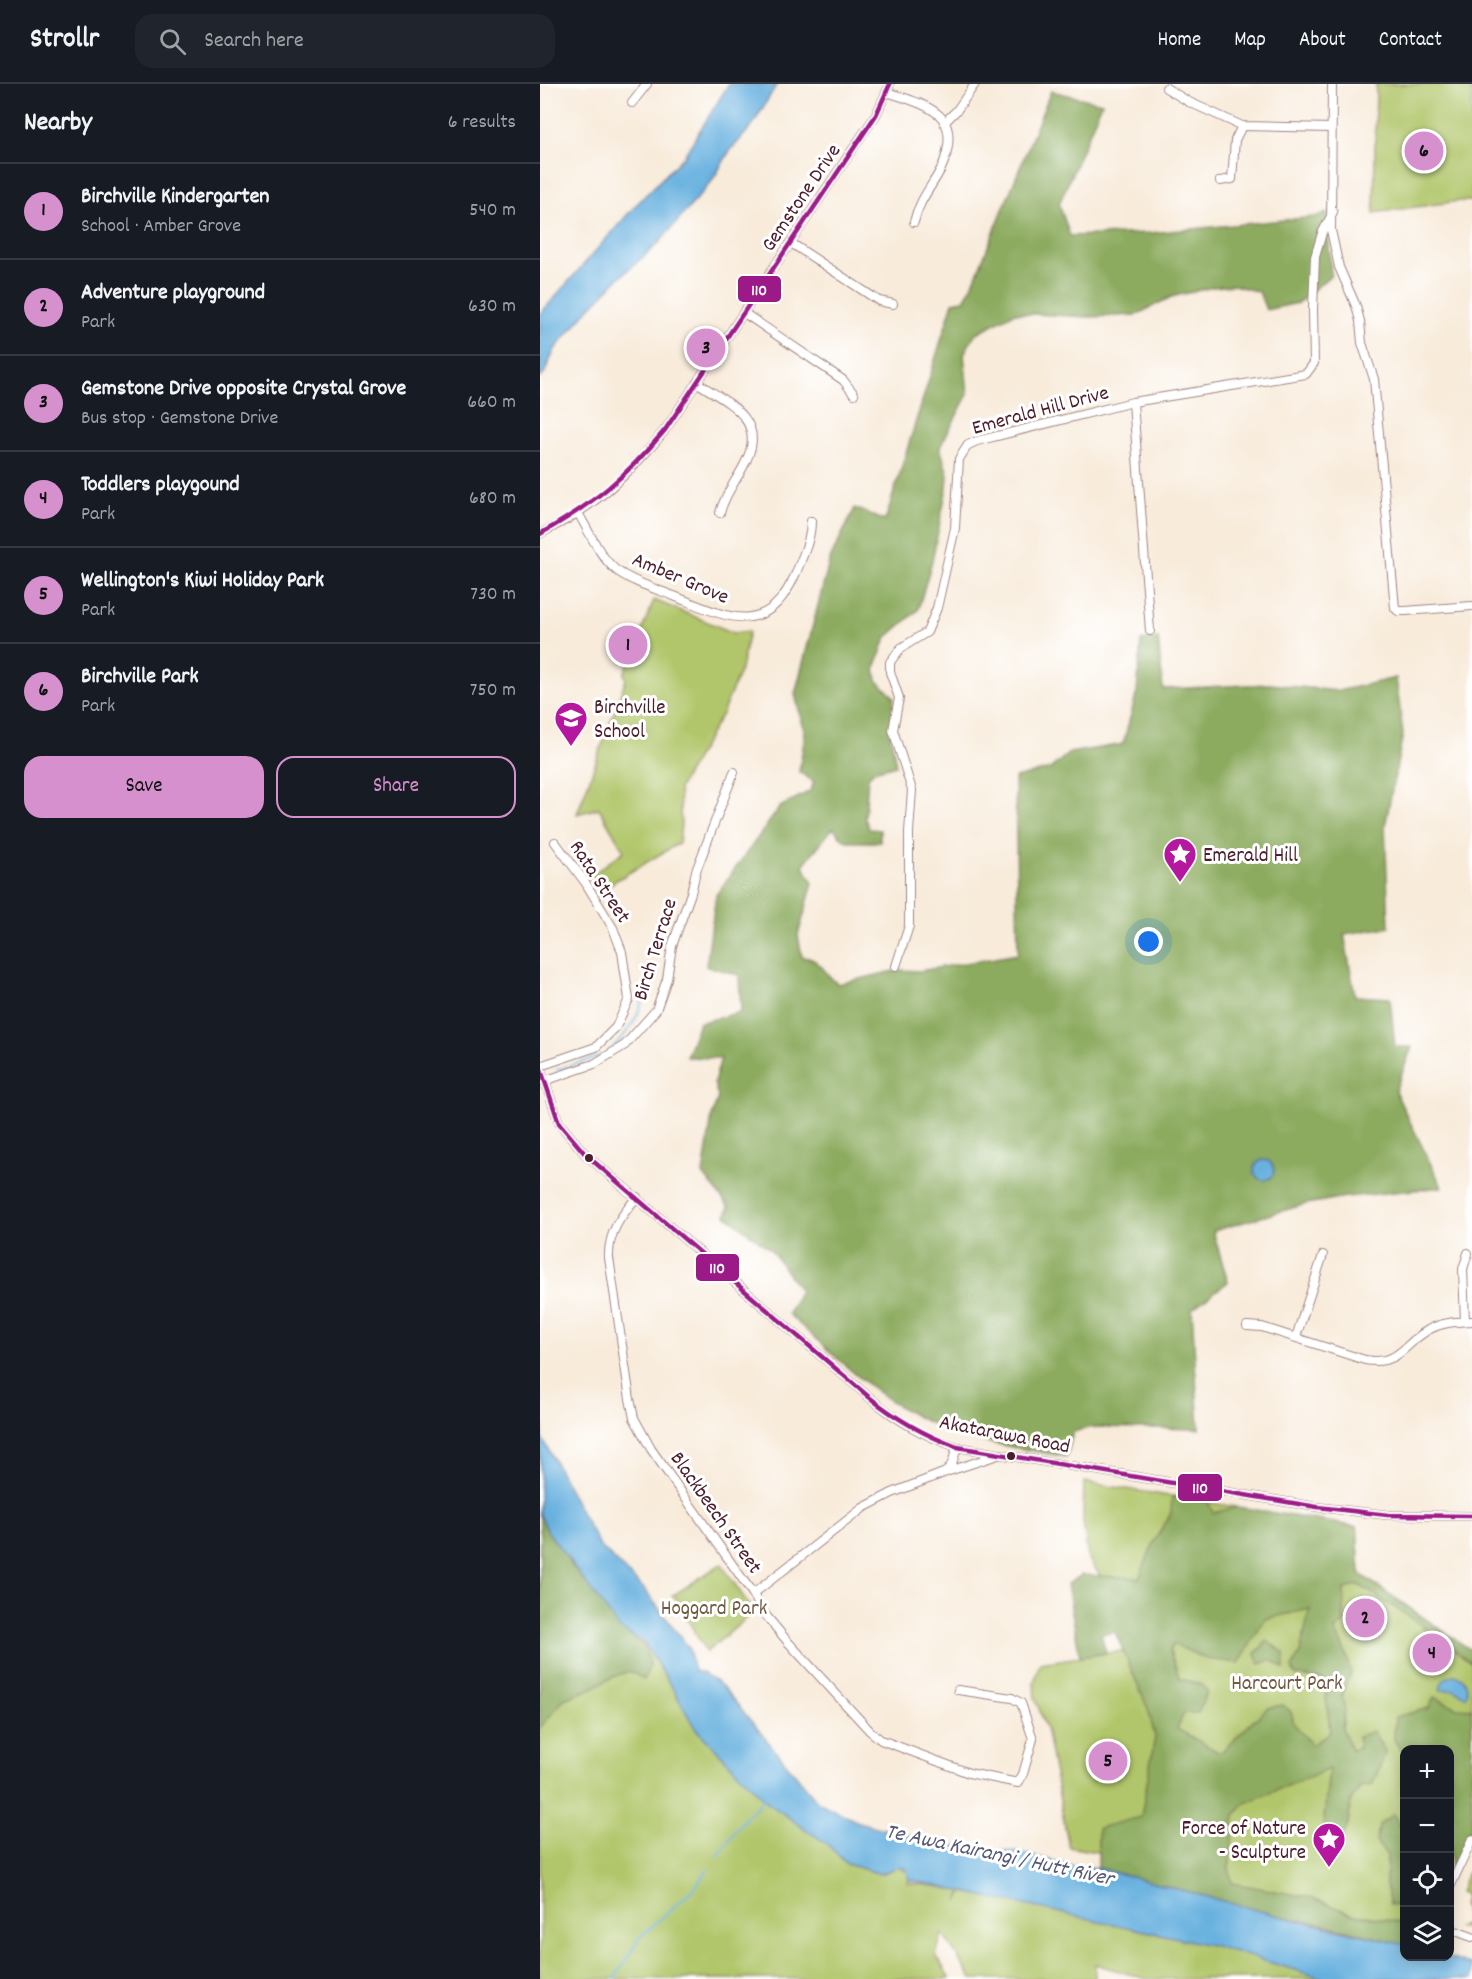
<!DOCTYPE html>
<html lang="en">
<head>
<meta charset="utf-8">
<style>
  :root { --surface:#171b24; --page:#20242c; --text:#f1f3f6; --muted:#9ea1a6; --line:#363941; --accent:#d690ce }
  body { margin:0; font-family:Dekko,sans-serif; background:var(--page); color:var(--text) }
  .controls { position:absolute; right:18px; bottom:18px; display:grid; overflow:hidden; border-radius:12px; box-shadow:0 3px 15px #0003 }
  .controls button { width:54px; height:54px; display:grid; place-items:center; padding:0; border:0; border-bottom:2px solid var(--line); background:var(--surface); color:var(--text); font:30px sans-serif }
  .you { position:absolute; left:609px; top:858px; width:21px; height:21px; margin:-15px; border:4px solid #fff; border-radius:50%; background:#1a73e8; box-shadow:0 0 0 9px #1a73e833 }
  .badge { display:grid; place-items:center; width:39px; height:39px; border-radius:50%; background:var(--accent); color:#111; font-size:20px; font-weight:700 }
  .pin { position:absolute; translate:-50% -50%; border:3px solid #fff; box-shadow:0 2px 6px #0006 }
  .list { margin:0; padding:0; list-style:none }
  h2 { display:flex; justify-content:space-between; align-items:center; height:78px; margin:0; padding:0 24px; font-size:26px }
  h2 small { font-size:20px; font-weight:400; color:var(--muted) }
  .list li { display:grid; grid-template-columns:39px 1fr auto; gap:18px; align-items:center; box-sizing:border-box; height:96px; padding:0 24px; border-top:2px solid var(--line) }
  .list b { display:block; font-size:22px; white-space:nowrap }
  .list p { margin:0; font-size:20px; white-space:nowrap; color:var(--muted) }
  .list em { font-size:20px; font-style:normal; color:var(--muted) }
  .actions { display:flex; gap:12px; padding:18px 24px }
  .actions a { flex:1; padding:14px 0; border:2px solid var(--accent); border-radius:18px; text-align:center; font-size:21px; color:var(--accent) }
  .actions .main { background:var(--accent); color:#111 }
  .icon { flex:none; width:33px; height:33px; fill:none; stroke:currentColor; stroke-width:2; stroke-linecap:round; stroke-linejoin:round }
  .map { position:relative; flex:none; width:932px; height:1895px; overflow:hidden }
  header { display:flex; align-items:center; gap:36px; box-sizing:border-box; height:84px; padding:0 30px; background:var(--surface); border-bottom:2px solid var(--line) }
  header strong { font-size:28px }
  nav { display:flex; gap:33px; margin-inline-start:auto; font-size:21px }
  .search { width:420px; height:54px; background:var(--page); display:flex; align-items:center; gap:15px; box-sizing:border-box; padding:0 21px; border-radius:18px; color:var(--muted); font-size:22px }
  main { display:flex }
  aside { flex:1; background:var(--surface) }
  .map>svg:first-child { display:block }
  .green { fill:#b1c66a; stroke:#7e724a; stroke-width:1.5 }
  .forest { fill:#8cab5e; stroke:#6b6544; stroke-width:1.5; fill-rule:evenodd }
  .water { fill:#67b1df; stroke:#586885; stroke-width:1.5 }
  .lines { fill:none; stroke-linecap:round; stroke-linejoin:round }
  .stream { stroke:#67b1df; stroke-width:2 }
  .minor-casing { stroke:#a18582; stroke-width:10 }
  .minor { stroke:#fff; stroke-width:8 }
  .bus-1-casing { stroke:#fff; stroke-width:9 }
  .bus-1 { stroke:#9c1a87; stroke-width:4.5 }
  .bus-dot { fill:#4a1f2b; stroke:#fff; stroke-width:2 }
  .labels { text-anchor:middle; stroke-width:6; stroke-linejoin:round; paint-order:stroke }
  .street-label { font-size:21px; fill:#4a1f2b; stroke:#fff }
  .poi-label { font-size:21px; fill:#4a1f2b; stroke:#fff; text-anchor:start }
  .park-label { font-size:21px; fill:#6e5941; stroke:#fff }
  .water-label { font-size:22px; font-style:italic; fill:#565973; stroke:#fff }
  .line-badge { stroke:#fff; stroke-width:2 }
  .badge-label { font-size:16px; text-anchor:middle; font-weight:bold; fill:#fff }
</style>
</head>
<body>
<header>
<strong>Strollr</strong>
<div class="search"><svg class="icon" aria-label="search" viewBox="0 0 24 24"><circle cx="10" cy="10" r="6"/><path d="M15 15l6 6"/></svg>Search here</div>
<nav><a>Home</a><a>Map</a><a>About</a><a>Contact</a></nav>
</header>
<main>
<aside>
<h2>Nearby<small>6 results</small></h2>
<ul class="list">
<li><span class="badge">1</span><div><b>Birchville Kindergarten</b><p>School · Amber Grove</p></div><em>540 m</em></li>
<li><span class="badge">2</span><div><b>Adventure playground</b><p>Park</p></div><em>630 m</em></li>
<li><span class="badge">3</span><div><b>Gemstone Drive opposite Crystal Grove</b><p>Bus stop · Gemstone Drive</p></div><em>660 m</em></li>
<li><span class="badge">4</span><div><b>Toddlers playgound</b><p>Park</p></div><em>680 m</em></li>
<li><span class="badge">5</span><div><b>Wellington's Kiwi Holiday Park</b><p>Park</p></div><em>730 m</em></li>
<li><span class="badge">6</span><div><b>Birchville Park</b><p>Park</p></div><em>750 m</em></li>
</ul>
<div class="actions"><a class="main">Save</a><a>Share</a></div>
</aside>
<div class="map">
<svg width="932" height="1895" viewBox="0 0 932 1895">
  <rect width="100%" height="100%" fill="#fff"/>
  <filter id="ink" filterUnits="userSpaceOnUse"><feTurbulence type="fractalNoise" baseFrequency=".0167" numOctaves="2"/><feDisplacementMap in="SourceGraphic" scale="12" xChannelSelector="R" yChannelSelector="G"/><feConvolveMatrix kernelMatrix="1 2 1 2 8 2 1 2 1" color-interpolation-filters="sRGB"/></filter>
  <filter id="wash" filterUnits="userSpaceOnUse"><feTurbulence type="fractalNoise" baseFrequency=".008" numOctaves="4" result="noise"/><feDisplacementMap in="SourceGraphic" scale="24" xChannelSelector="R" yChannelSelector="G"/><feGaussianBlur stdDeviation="1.35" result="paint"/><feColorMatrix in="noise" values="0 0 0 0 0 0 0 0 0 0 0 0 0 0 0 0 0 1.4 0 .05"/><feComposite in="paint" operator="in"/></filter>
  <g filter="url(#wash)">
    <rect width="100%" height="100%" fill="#f8ebda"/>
    <g class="green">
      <polygon points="836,0 932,0 932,117 919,117 834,129"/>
      <polygon points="114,516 194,549 209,547 201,585 182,630 139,704 141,740 139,759 60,806 49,793 84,767 59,724 37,730 86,595 84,590"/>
      <polygon points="544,1398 817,1443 820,1490 932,1567 932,1741 910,1787 910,1666 864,1666 864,1861 557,1768 529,1763 506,1644 495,1614 494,1598 500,1579 609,1563 548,1474 543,1437"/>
      <path d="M0 1425 30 1479 84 1546 103 1557 132 1603 155 1644 228 1719 287 1760 307 1780 341 1790 357 1783 371 1789 368 1799 423 1805 418 1817 423 1808C558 1832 690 1863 823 1895H606L555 1880V1895H432L402 1849 396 1871 410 1895H0Z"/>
      <polygon points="181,1480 214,1528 166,1568 135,1513 132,1512"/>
      <polygon points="932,1778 932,1845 918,1843 929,1838 923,1822 926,1810 920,1808"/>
    </g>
    <g class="forest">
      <path d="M511 7 562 19 519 120 530 152 611 149 775 133 787 129 791 191 758 219 726 226 719 208 694 201 673 203 631 213 596 231 549 233 474 229 435 250 424 270 428 310 400 363 408 391 407 403 392 477 378 526 346 554 335 584 337 596 354 613 350 648 356 681 334 687 328 693 325 734 329 745 340 746V758H314L304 756 293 744 263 781 273 799 258 851 262 873C282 874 284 891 298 900L358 886 379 887 478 870 475 694 510 685 529 669 583 660 597 608 601 557 618 554 623 605 730 600 798 607 856 594 863 650 845 742 849 843 804 850 815 912 850 914 855 963H872L855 1007 902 1103 806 1113 766 1120 673 1147 688 1198 652 1225 659 1345 552 1343 533 1348 527 1373C472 1363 415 1356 365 1326 322 1301 285 1262 248 1230L260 1207 232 1167 186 1131 189 1123 163 1090 172 1032 178 1013 174 999 181 974 146 973 159 939 201 928 199 891 166 882 176 811 240 723 270 707 274 698 259 688 265 650 255 610 290 475 315 424 345 437 413 218 424 216 432 202Z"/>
      <path d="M632 1412 668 1418 673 1429 698 1423 817 1443 820 1490 932 1567V1579L870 1533 819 1501 804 1505V1540L795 1546 805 1568 811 1589 802 1610 805 1627 802 1644 811 1666 819 1664 818 1653 833 1647 846 1669 832 1701 820 1703 811 1717 808 1740 798 1767 787 1768 783 1745 789 1685 705 1719 695 1731 689 1784 692 1799 773 1814 810 1829 864 1839V1861L795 1843 739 1832 558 1784V1744L601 1733 615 1653 608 1625 575 1548 561 1550 566 1569 540 1573 527 1500 542 1491 599 1494 615 1456 631 1429ZM770 1525 760 1569 752 1584 755 1591 784 1596 790 1648 772 1661 754 1640 751 1628 743 1621 727 1624 680 1669 637 1645 644 1629H658L667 1607 661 1600 640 1595 630 1567 633 1560 666 1575 699 1579 725 1535Z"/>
      <polygon points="0,1425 30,1479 84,1546 104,1562 110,1581 104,1596 90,1587 75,1592 48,1606 24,1615 0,1644"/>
      <polygon points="727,1557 744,1569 744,1585 731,1576 720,1580 715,1570"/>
      <polygon points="894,1613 917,1624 932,1625 932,1741 910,1787 910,1666 864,1666 864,1669 854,1656 855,1633 889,1624"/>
      <polygon points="854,1730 860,1745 864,1745 864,1822 850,1820 846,1800 847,1771 836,1758 840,1740"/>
    </g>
    <g class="water">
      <polygon points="189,0 237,0 212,42 189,68 172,97 118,160 79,194 46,228 15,265 4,290 0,294 0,230 95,122 144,72"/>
      <circle cx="724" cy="1086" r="10"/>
      <polygon points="0,1310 3,1355 43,1432 60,1462 104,1505 149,1564 154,1587 163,1589 182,1602 278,1718 318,1738 399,1760 482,1769 531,1782 558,1784 739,1832 862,1860 864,1861 864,1872 905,1873 932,1881 932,1895 785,1895 675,1862 369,1796 367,1785 357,1783 341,1790 307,1780 287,1760 228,1719 155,1644 132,1603 103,1557 80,1545 8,1448 0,1430"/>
      <path d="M913 1591C924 1592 930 1601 926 1612L914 1606H901L900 1604 904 1595Z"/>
    </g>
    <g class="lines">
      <g class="stream">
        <path d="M70 966C97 941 102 925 108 890"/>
        <polyline points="17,986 61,972"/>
        <polyline points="177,1774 200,1740 226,1713"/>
        <polyline points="75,1895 99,1854 154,1805 168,1785"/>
      </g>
    </g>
  </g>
  <g filter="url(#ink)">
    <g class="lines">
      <defs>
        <g id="minor">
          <polyline points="792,0 791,146 799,183 816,222 820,237 822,259 834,295 855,524 858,527 865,527 932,522"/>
          <polyline points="626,4 649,18 702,42 791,44"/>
          <path d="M347 8C364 14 385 19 399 31 416 46 407 76 397 92 388 107 378 120 374 138"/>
          <polyline points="92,19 107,0"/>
          <polyline points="404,39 417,26 435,0"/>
          <polyline points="680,97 692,95 695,56 702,42"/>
          <polyline points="251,159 339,217 353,220"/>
          <polyline points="204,229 303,296 314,310"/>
          <path d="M158 299C186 318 226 334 207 375 199 394 185 408 180 429"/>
          <polyline points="593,318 610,547"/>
          <path d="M38 429C49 447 59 472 76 486 92 498 116 505 134 512 187 533 227 556 256 489 263 471 271 456 271 437"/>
          <path d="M0 450C12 443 25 437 37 429 71 407 100 377 125 346L323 50 336 31 350 0"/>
          <polyline points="356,882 369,842 369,748 372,706 353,646 359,614 350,588 350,578 361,564 387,548 397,524 415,444 419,375 428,361 437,357 593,318 766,290 774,279 773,225 775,173 782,149 793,128"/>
          <polyline points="0,982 56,963 76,943 89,915 82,868 73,844 45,798 15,758"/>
          <path d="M0 983 19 1039 46 1071 329 1313C358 1337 382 1351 417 1363L777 1423 848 1431 932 1432"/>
          <polyline points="4,997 54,980 85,961 116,926 127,895 132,862 151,809 156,787 194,688"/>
          <path d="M97 1113C81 1132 68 1148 69 1174L90 1315 94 1334 111 1365 213 1510 223 1528 248 1558 330 1647 341 1656 429 1689 478 1699 483 1690 493 1655 481 1619 472 1614 418 1606"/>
          <polyline points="925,1237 923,1185 928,1169"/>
          <path d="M707 1242 722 1243 825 1276C861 1282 863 1259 890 1245 903 1238 918 1238 932 1237"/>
          <polyline points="756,1253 783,1171"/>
          <polyline points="406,1388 412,1380 417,1363"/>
          <polyline points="213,1510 323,1424 352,1409 406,1388 461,1370"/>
          <polyline points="910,1803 932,1756"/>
          <polyline points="910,1845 932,1853"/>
        </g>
      </defs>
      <use href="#minor" class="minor-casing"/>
      <use href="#minor" class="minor"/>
      <defs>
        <g id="bus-1">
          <path d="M0 450C54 419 85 394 125 346L336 31 350 0"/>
          <path d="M0 983 19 1039 46 1071 329 1313C356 1335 384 1351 417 1363L777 1423 848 1431 932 1432"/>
        </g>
      </defs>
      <use href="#bus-1" class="bus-1-casing"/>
      <use href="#bus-1" class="bus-1"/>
    </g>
  </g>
  <defs>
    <symbol id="school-pin" viewBox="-11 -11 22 30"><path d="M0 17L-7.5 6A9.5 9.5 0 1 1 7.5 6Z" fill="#b5179e" stroke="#fff"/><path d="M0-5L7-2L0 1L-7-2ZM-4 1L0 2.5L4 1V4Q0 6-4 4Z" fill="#fff"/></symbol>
    <symbol id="sight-pin" viewBox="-11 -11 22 30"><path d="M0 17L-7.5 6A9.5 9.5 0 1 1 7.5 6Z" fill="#b5179e" stroke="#fff"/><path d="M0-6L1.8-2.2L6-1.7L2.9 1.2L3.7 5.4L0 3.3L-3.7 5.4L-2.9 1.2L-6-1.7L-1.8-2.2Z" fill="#fff"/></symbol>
  </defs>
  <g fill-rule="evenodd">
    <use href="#school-pin" x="12" y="615" width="38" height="52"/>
    <use href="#sight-pin" x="621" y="751" width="38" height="52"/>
    <use href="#sight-pin" x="770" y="1736" width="38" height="52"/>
  </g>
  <g class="bus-dot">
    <circle cx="49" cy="1074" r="5"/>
    <circle cx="471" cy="1372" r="5"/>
  </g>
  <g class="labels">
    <g class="street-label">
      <text transform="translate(260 113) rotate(-56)" y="7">Gemstone Drive</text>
      <text transform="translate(500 325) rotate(-15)" y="7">Emerald Hill Drive</text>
      <text transform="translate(141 493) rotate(23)" y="7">Amber Grove</text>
      <text transform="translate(61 797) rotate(57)" y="7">Rata Street</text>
      <text transform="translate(114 865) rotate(-73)" y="7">Birch Terrace</text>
      <text transform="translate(465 1349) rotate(11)" y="7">Akatarawa Road</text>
      <text transform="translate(177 1428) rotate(55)" y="7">Blackbeech Street</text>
    </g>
    <g class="poi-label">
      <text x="54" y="629">Birchville<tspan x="54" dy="24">School</tspan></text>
      <text x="663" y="777">Emerald Hill</text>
      <text x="766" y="1750" text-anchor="end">Force of Nature<tspan x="766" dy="24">- Sculpture</tspan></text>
    </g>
    <g class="park-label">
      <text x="174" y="1530">Hoggard Park</text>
      <text x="747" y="1605">Harcourt Park</text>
    </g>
    <g class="water-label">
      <text transform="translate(460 1769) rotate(12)" y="8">Te Awa Kairangi / Hutt River</text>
    </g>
  </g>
  <g class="line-badge">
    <rect x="197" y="191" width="45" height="28" rx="6" fill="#9c1a87"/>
    <rect x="155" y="1169" width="45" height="29" rx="6" fill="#9c1a87"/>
    <rect x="637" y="1389" width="46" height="29" rx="6" fill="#9c1a87"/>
  </g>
  <g class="badge-label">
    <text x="219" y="211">110</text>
    <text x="177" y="1189">110</text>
    <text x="660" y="1409">110</text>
  </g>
</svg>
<div class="controls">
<button>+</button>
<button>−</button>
<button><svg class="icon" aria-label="locate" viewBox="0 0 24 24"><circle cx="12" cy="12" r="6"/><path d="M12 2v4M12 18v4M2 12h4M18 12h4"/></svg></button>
<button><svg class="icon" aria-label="layers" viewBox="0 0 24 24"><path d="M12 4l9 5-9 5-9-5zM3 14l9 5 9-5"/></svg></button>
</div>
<div class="you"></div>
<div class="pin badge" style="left:88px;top:561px">1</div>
<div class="pin badge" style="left:825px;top:1534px">2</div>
<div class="pin badge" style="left:166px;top:264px">3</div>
<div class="pin badge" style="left:892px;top:1569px">4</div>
<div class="pin badge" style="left:568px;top:1677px">5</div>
<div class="pin badge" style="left:884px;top:67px">6</div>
</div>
</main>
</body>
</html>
